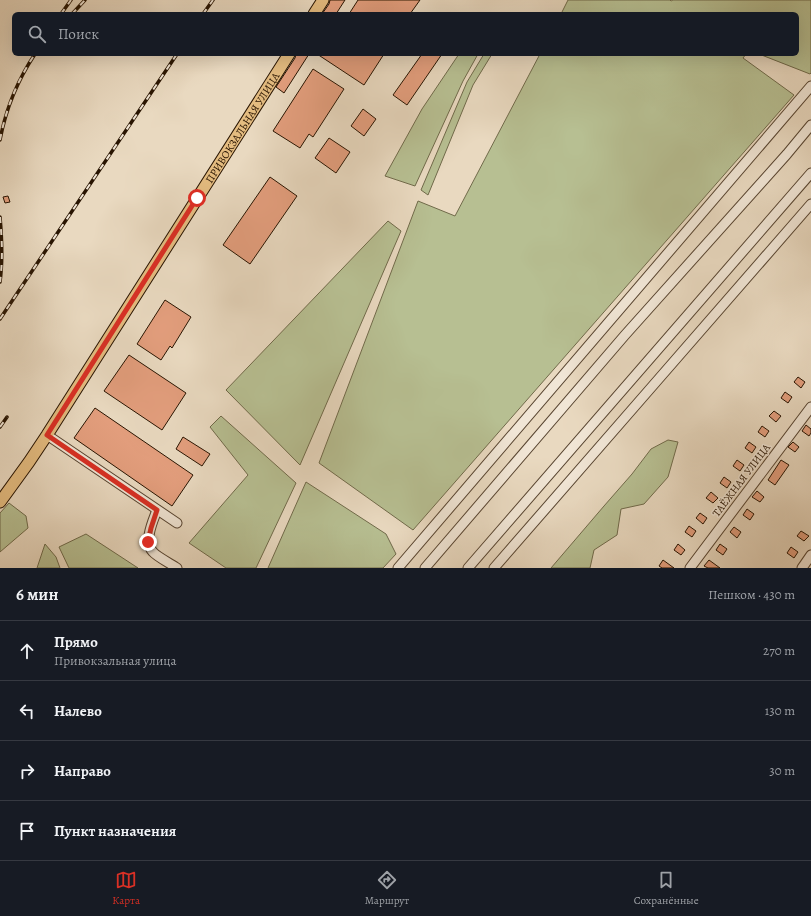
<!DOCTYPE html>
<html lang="ru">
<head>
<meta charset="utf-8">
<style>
  :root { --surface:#171b24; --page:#242831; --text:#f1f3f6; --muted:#9ea1a6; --line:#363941; --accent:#d93025 }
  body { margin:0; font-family:Alegreya,serif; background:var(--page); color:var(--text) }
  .stop { position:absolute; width:12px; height:12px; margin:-9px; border:3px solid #d93025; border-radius:50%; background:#fff }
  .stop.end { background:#d93025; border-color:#fff; box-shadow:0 1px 4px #0008 }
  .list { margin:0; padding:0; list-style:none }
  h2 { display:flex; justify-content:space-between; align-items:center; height:52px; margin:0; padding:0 16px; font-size:17px }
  h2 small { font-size:13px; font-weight:400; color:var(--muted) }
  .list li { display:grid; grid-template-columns:26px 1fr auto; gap:12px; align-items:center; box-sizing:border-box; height:60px; padding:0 16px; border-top:1px solid var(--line) }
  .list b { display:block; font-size:15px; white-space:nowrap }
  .list p { margin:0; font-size:13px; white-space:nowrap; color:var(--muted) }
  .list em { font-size:13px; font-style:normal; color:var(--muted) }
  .icon { flex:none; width:22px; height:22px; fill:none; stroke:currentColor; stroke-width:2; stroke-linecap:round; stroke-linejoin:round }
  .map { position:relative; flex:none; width:811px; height:568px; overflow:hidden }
  .search { position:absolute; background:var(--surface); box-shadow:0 4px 16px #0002; left:12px; right:12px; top:12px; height:44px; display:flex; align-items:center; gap:10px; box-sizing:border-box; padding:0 14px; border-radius:6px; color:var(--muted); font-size:15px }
  .sheet { height:292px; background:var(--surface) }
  nav { display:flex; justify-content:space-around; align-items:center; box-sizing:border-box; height:56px; border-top:1px solid var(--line); background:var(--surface); font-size:11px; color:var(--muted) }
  nav a { display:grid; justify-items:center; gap:2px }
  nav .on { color:var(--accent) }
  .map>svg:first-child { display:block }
  .green { fill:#b7bf92; stroke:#706a4a }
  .building { fill:#e39e7d; stroke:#281401 }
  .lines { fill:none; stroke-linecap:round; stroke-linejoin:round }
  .minor-casing { stroke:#584531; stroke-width:11 }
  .major-casing { stroke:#281401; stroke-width:13 }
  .minor { stroke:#f1e6d6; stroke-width:9 }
  .major { stroke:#e4bc80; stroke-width:11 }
  .rail-casing { stroke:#281401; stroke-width:3.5 }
  .rail { stroke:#f1e6d6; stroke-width:2; stroke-dasharray:6; stroke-linecap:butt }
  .route { stroke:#d93025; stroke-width:5 }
  .labels { text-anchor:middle; stroke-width:3; stroke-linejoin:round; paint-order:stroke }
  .street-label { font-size:11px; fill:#281401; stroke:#f1e6d6 }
</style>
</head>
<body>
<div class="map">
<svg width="811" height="568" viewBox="0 0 811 568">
  <rect width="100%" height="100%" fill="#e9d9c0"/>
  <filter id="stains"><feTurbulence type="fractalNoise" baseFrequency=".005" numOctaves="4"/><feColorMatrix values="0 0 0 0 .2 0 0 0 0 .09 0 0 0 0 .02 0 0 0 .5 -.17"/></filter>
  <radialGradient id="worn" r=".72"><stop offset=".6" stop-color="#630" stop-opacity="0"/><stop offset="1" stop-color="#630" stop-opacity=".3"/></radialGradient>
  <g class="green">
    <polygon points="568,0 670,0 671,1 673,0 811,0 811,73 810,74 759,54 797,54 797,14 561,14"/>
    <polygon points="459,54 478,54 463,81 415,186 385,176 422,109"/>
    <polygon points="484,54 492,54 473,85 428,195 421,190 467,82"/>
    <polygon points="540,54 746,54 743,58 794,95 413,530 319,463 418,201 455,216"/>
    <polygon points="388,221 401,231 300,465 226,390"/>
    <polygon points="221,416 296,483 256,568 226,568 189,543 248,475 210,427"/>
    <polygon points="668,440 678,442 668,477 644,504 621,509 617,535 594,550 590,568 551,568 604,506 632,474 651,449"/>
    <polygon points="306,482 386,534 396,554 383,568 268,568"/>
    <polygon points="9,503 26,516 28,528 0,552 0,513"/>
    <polygon points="86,534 138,568 69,568 59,547"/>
    <polygon points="45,544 56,557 60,568 37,568"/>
  </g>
  <g class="building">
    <polygon points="330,0 345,0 336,14 322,14 329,4"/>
    <polygon points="358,0 420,0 410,14 349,14"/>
    <polygon points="296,54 309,54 284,93 276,87 295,58"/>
    <polygon points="317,54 384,54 364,85"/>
    <polygon points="422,54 442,54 407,105 393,95"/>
    <polygon points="313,69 344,89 313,137 309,134 300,148 273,131"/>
    <polygon points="363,109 376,119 364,136 351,126"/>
    <polygon points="329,138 350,152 336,173 315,158"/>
    <polygon points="270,177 297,196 250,264 223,245"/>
    <polygon points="8,196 10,202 5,203 3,197"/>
    <polygon points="165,300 191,317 172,348 170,346 161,360 137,344"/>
    <polygon points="129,355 186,393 162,430 104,391"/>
    <polygon points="798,377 805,382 801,388 794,382"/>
    <polygon points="785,392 792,397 788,403 781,398"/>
    <polygon points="95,408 193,475 172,506 74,438"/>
    <polygon points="774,411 781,416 776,422 769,416"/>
    <polygon points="806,425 811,429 811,433 809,436 802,431"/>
    <polygon points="762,426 769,431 765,437 758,432"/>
    <polygon points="183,437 210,454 202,466 176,449"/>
    <polygon points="749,442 756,447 752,453 745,448"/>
    <polygon points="793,442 799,447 795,452 788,447"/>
    <polygon points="737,460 744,465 740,471 733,466"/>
    <polygon points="781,460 789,465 775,485 768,480"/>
    <polygon points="724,477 731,482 727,488 720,483"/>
    <polygon points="757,491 764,497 760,502 752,497"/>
    <polygon points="711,492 718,498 713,503 706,498"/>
    <polygon points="747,509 754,514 750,520 743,515"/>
    <polygon points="700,513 707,518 703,524 696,518"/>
    <polygon points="689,526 696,531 692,537 685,532"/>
    <polygon points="734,527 741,532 737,538 730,532"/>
    <polygon points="801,531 809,536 804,541 797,536"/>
    <polygon points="678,544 685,550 681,555 674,550"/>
    <polygon points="720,544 727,549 723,555 716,550"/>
    <polygon points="791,547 798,552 794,558 787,553"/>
    <polygon points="663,560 674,568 662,568 659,566"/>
    <polygon points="709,560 720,568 708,568 704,566"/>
  </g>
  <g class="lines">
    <defs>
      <g id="minor">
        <polyline points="47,435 177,523"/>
        <path d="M157 510C153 521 143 542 153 552 156 556 171 564 177 568"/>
        <polyline points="398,568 811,86"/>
        <polyline points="425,568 625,335 787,154 811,125"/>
        <polyline points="468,568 811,173"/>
        <path d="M494 568C599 446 706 326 811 204"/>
        <polyline points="690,568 811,407"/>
        <polyline points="802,568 811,555"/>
      </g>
      <g id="major">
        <polyline points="314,14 323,0"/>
        <path id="s1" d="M0 502 29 462 47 435 289 54"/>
      </g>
    </defs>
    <use href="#minor" class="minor-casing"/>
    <use href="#major" class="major-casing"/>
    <use href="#minor" class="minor"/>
    <use href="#major" class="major"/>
    <defs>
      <g id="rail">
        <polyline points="61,14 71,0"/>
        <polyline points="72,14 85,0"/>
        <polyline points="203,14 213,0"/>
        <path d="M0 140C6 108 17 81 35 54"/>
        <path d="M0 217C2 239 3 260 0 282"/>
        <polyline points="0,319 177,54"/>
        <polyline points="0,427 7,417"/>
      </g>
    </defs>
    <use href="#rail" class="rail-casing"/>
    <use href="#rail" class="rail"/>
  </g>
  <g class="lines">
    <polyline class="route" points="148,542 151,528 157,510 47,435 197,198"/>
  </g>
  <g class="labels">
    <g class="street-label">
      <text dy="4" stroke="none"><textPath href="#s1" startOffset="446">ПРИВОКЗАЛЬНАЯ УЛИЦА</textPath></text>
      <text transform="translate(741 480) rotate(-53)" y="4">ТАЁЖНАЯ УЛИЦА</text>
    </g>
  </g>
  <rect width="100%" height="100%" filter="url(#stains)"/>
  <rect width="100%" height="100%" fill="url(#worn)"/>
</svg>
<div class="stop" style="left:197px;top:198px"></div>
<div class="stop end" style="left:148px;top:542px"></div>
<div class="search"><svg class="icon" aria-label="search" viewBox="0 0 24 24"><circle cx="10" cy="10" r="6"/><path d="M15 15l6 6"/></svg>Поиск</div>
</div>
<section class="sheet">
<h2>6 мин<small>Пешком · 430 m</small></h2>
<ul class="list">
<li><svg class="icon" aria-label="ahead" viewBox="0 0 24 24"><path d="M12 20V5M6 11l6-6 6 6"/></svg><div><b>Прямо</b><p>Привокзальная улица</p></div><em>270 m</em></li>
<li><svg class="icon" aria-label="left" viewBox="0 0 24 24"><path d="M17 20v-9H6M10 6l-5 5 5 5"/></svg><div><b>Налево</b></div><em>130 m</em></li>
<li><svg class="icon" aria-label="right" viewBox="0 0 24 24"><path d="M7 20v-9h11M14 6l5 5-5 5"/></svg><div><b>Направо</b></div><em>30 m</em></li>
<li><svg class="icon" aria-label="arrive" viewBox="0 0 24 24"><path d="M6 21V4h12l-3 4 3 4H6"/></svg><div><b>Пункт назначения</b></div></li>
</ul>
</section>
<nav>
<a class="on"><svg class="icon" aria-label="map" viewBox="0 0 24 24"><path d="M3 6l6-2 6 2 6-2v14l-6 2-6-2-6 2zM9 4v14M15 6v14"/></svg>Карта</a>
<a><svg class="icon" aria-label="directions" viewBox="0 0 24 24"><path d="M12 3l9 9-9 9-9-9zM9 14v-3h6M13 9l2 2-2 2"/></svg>Маршрут</a>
<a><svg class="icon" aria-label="saved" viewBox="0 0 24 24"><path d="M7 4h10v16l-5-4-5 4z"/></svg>Сохранённые</a>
</nav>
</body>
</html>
